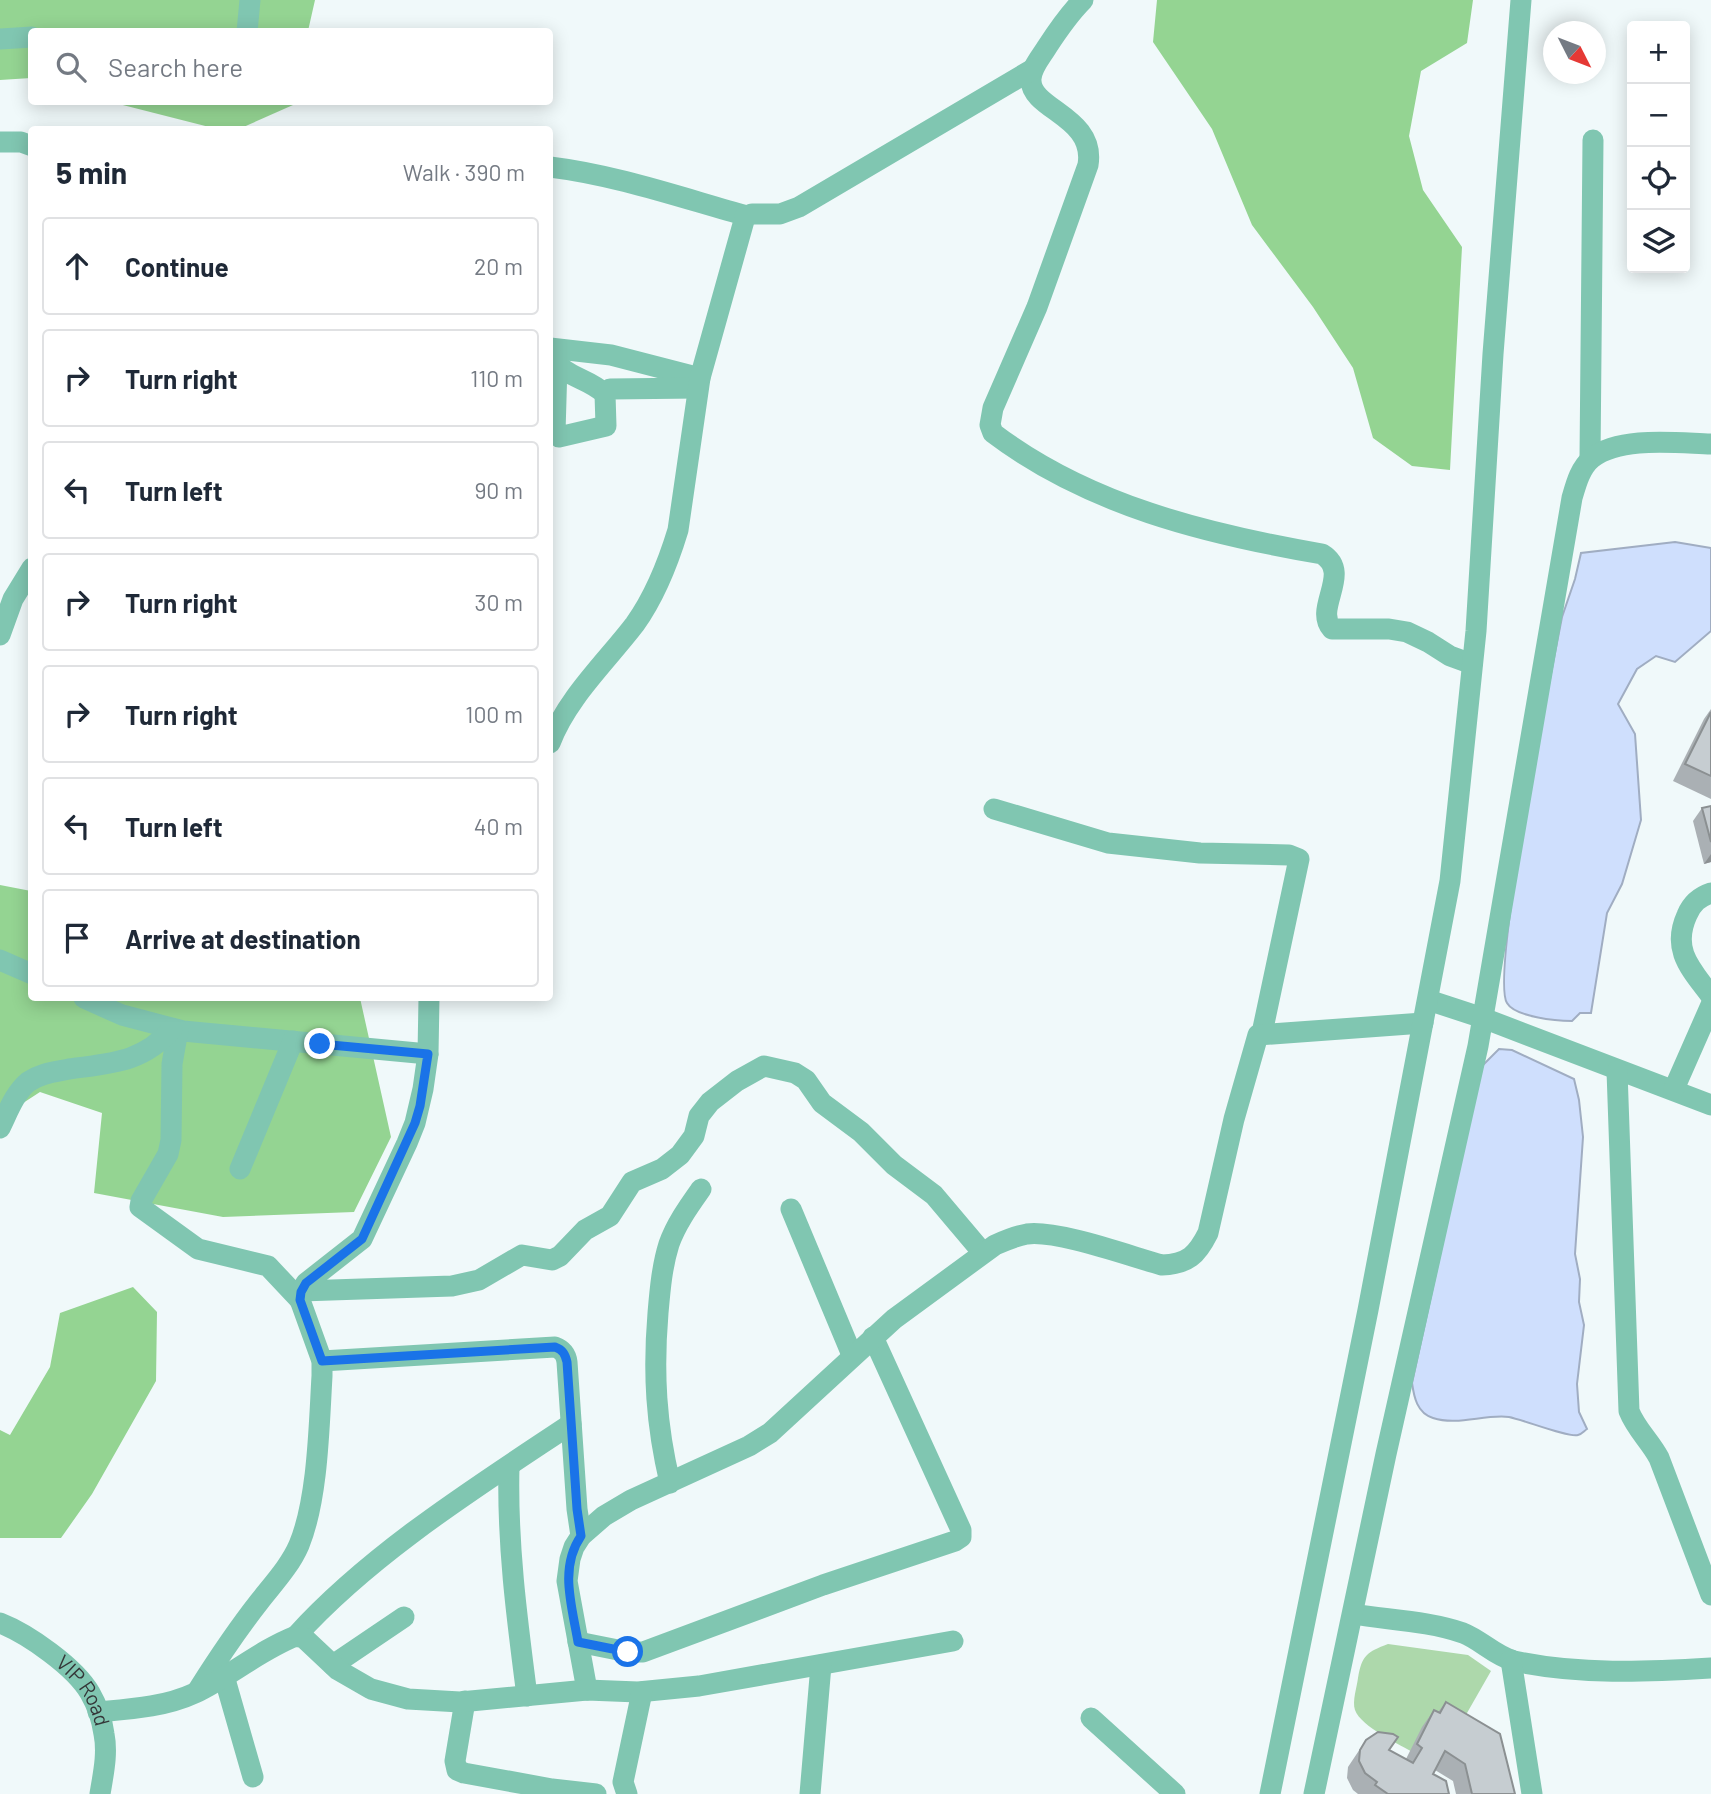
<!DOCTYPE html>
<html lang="en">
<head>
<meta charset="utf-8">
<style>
  :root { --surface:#fff; --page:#f6f6f7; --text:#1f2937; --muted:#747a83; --line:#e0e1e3 }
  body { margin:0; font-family:Barlow,sans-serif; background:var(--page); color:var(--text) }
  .controls { position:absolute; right:21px; top:21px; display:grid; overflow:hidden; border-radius:7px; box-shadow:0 4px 18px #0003 }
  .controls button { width:63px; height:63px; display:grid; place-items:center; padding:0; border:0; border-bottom:2px solid var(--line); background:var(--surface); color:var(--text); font:35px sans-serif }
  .compass { position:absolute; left:1543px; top:21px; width:63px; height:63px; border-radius:50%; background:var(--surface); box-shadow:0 4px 18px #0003; rotate:132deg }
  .stop { position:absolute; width:21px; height:21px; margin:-16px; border:5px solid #1a73e8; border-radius:50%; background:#fff }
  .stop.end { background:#1a73e8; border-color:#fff; box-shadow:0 2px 7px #0008 }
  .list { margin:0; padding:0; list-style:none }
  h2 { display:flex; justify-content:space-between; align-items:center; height:91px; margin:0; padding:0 28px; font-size:30px }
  h2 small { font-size:23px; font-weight:400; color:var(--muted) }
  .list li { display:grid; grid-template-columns:46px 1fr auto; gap:21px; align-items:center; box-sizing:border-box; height:98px; margin:0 14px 14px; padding:0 14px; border:2px solid var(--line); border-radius:7px }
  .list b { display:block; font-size:26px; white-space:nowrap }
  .list em { font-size:23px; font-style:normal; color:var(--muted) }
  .icon { flex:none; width:38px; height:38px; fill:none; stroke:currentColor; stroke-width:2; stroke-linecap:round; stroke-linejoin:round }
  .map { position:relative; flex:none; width:1711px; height:1794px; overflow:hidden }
  .search { position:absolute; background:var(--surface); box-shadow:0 4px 18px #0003; left:28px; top:28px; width:525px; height:77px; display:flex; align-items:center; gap:18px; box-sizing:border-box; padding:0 24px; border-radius:7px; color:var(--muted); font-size:26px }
  .panel { position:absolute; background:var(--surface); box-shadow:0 4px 18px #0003; left:28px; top:126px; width:525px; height:875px; border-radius:7px }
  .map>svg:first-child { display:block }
  .green { fill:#add8ab }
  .forest { fill:#94d492 }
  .water { fill:#cfdffd; stroke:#a0adc2; stroke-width:2 }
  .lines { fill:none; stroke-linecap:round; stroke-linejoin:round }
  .minor { stroke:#80c6b1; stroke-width:21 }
  .wall { fill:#aab0b4 }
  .shaded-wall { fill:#8b9092 }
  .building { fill:#c6cdd1; stroke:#8b9092; stroke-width:2 }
  .route { stroke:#1a73e8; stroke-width:9 }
  .labels { text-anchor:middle; stroke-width:5; stroke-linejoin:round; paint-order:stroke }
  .street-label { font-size:21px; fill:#343738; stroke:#fff }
</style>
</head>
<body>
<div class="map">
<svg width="1711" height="1794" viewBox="0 0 1711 1794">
  <rect width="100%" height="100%" fill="#f0f9fa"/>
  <path class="green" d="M1388 1644 1468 1655 1491 1671 1463 1720 1416 1754C1401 1745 1361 1727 1355 1710 1352 1701 1357 1687 1358 1678 1362 1655 1367 1652 1388 1644Z"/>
  <g class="forest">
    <polygon points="0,0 315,0 308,31 32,32 31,78 0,80"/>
    <polygon points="1157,0 1473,0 1467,43 1421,71 1409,136 1423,190 1462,247 1450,470 1412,466 1373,438 1353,368 1313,307 1252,225 1212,129 1153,42"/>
    <polygon points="111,102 293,102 293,105 239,129 221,130"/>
    <polygon points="0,885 31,891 32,998 360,998 391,1137 354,1212 223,1217 94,1193 102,1113 40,1092 0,1118"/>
    <polygon points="133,1287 157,1312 156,1381 92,1494 61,1538 0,1538 0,1430 10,1435 50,1367 60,1313"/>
  </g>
  <g class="water">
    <path d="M1675 542 1711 548V631L1675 662 1656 656 1637 669 1618 704 1635 734 1641 820 1622 884 1607 913 1591 1013H1580L1572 1021C1557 1021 1515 1017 1507 1003 1490 976 1552 669 1562 617L1575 579 1581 553Z"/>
    <path d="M1499 1049 1512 1050 1574 1079 1579 1100 1583 1137 1575 1254 1580 1279 1579 1302 1584 1325 1577 1384 1579 1412 1587 1429C1584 1431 1582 1434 1578 1435 1569 1438 1524 1420 1509 1417 1484 1414 1458 1426 1433 1418 1417 1413 1414 1397 1412 1383L1481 1067Z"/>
  </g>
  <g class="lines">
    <g class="minor">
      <path d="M1083 0C1069 14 1058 30 1047 47 1041 57 1030 69 1031 81 1032 110 1096 117 1088 165L1037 307 993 408 990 425 993 433C1088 505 1206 534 1322 554 1353 573 1313 608 1332 629H1389L1407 632 1428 642 1450 656 1472 664"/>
      <polyline points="247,32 250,0"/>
      <polyline points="0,39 32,37"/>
      <polyline points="0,142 21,142 32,146"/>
      <path d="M550 167C616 175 682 198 747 216"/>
      <polyline points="550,348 611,355 700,378"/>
      <path d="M551 356C566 379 587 377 605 394"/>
      <polyline points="557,365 555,433 559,437 606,426 605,394 610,389 698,388"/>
      <polyline points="1590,459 1593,140"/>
      <polyline points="0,635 13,599 32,568"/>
      <path d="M550 743C567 698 606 662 635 624 655 596 668 563 678 530L700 378 745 217 752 214H780L799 207 1033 69"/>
      <polyline points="994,809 1108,843 1200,853 1289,855 1299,859 1262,1033"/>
      <path d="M1711 893C1699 897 1692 903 1687 915 1671 950 1691 969 1711 996"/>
      <polyline points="0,960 32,974"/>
      <polyline points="84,998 122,1015 183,1031 428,1054"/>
      <polyline points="1428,1000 1483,1018 1711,1105"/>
      <polyline points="178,1030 172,1064 171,1140 168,1154 141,1201 140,1207 198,1249 268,1266 300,1300"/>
      <path d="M1617 1071 1629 1411C1636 1429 1650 1441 1659 1458L1711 1595"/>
      <polyline points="1674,1089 1711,1005"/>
      <path d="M0 1128C8 1112 14 1094 28 1082 41 1073 55 1072 69 1069 111 1063 142 1063 172 1029"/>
      <polyline points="240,1169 293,1041"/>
      <polyline points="791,1209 852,1355"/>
      <polyline points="301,1291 452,1286 479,1280 522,1255 552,1260 560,1256 585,1230 610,1216 632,1182 662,1169 680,1155 694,1136 699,1116 710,1102 737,1081 764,1066 795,1073 806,1080 822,1103 861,1132 894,1165 934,1195 983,1253"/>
      <path d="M322 1361 555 1347C563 1350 566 1354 567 1362L577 1509 581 1536"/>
      <path d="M509 1466C507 1544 517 1619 527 1696"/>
      <path d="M670 1483C656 1424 653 1373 658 1313 660 1290 662 1266 669 1244 676 1224 689 1206 701 1189"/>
      <path d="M1353 1614C1389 1620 1428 1621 1463 1633 1481 1640 1495 1656 1514 1661 1578 1675 1647 1672 1711 1668"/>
      <path id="s1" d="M0 1623C28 1634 75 1667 90 1693 97 1705 102 1720 104 1734 108 1754 103 1775 100 1794"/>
      <path d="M296 1636C371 1553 478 1486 571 1424"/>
      <polyline points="578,1642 628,1652 643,1652 823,1585 955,1541 961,1537 961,1530 873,1337"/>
      <polyline points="1511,1660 1532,1794"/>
      <polyline points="333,1665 404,1617"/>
      <polyline points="224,1676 253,1777"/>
      <path d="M198 1690C217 1660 237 1630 259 1602 273 1584 290 1566 299 1545 318 1499 319 1426 322 1376V1361L300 1300 301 1291 306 1283 362 1239 407 1143 415 1123 423 1089 428 1054 429 998"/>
      <path d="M587 1690 567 1581 570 1559 574 1547 581 1536 604 1516 631 1500 749 1446 770 1433 894 1319 995 1245C1006 1240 1016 1236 1027 1234 1058 1230 1129 1256 1162 1265 1188 1264 1197 1255 1208 1233L1234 1119 1258 1035 1423 1023"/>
      <polyline points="465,1701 455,1761 457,1770 464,1773 552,1789 596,1794"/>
      <path d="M98 1712C131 1709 165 1707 195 1693 229 1677 260 1650 296 1636L304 1638 338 1670 371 1689 408 1699 460 1702 587 1690 638 1692 699 1686 953 1641"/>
      <polyline points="1091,1718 1175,1794"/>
      <polyline points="627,1794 623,1782 642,1692"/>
      <polyline points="810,1794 821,1665"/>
      <polyline points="1270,1794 1368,1310 1450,881 1476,631 1493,354 1521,0"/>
      <path d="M1314 1794 1386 1454 1478 1046 1572 498C1576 484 1580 468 1592 458 1620 436 1676 443 1711 444"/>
    </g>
  </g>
  <g class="wall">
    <polygon points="1711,709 1711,799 1673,781 1704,719"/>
    <polygon points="1711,806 1711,862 1704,864 1693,821 1702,808"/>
    <polygon points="1446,1702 1515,1794 1456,1794 1453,1781 1435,1770 1433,1774 1449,1794 1358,1794 1353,1790 1347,1778 1348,1767 1366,1740 1389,1750 1406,1759 1422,1727 1434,1710 1438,1712"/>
  </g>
  <polygon class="shaded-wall" points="1711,854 1711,862 1704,864"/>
  <g class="building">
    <polygon points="1711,712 1711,776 1685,764"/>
    <polygon points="1711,806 1711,842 1702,808"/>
    <polygon points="1446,1702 1500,1734 1515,1794 1472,1794 1465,1764 1445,1751 1433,1774 1446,1781 1449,1794 1388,1794 1375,1785 1377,1782 1365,1773 1359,1761 1360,1750 1366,1740 1378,1732 1393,1734 1398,1737 1389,1750 1413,1763 1422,1748 1417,1744 1434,1710 1440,1713"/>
  </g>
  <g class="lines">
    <path class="route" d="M320 1044 428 1054 420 1106 415 1123 362 1239 306 1283 301 1292 300 1300 322 1361 555 1347C563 1350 565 1354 567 1362L577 1509 581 1536C559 1568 572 1606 578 1642L628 1652"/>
  </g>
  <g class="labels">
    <g class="street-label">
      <text dy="7" stroke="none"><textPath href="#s1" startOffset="110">VIP Road</textPath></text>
    </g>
  </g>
</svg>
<div class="controls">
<button>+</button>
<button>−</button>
<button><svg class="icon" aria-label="locate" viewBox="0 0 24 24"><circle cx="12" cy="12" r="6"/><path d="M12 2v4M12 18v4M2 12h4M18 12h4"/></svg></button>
<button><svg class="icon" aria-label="layers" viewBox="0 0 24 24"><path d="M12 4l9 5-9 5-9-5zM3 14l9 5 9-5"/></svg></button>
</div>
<svg class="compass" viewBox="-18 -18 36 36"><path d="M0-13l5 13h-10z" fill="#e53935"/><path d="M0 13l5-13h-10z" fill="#747a83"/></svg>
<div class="stop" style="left:628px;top:1652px"></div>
<div class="stop end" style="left:320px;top:1044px"></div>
<div class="search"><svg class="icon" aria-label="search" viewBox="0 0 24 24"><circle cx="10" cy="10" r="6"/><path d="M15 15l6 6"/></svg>Search here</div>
<section class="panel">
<h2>5 min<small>Walk · 390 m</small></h2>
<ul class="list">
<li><svg class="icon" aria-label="ahead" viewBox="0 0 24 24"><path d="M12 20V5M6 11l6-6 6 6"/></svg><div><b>Continue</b></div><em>20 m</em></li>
<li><svg class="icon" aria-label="right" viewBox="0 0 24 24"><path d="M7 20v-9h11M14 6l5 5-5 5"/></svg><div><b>Turn right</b></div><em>110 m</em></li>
<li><svg class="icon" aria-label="left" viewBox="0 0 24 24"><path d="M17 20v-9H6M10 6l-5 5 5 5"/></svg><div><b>Turn left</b></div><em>90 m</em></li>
<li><svg class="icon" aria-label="right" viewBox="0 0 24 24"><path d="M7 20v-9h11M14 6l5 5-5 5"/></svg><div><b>Turn right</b></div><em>30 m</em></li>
<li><svg class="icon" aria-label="right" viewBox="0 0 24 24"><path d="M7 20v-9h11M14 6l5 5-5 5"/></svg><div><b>Turn right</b></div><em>100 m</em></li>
<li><svg class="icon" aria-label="left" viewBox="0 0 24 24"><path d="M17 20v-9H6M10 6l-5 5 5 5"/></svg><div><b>Turn left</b></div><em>40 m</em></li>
<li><svg class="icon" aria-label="arrive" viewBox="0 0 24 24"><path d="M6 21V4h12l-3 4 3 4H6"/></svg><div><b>Arrive at destination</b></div></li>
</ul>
</section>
</div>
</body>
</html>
